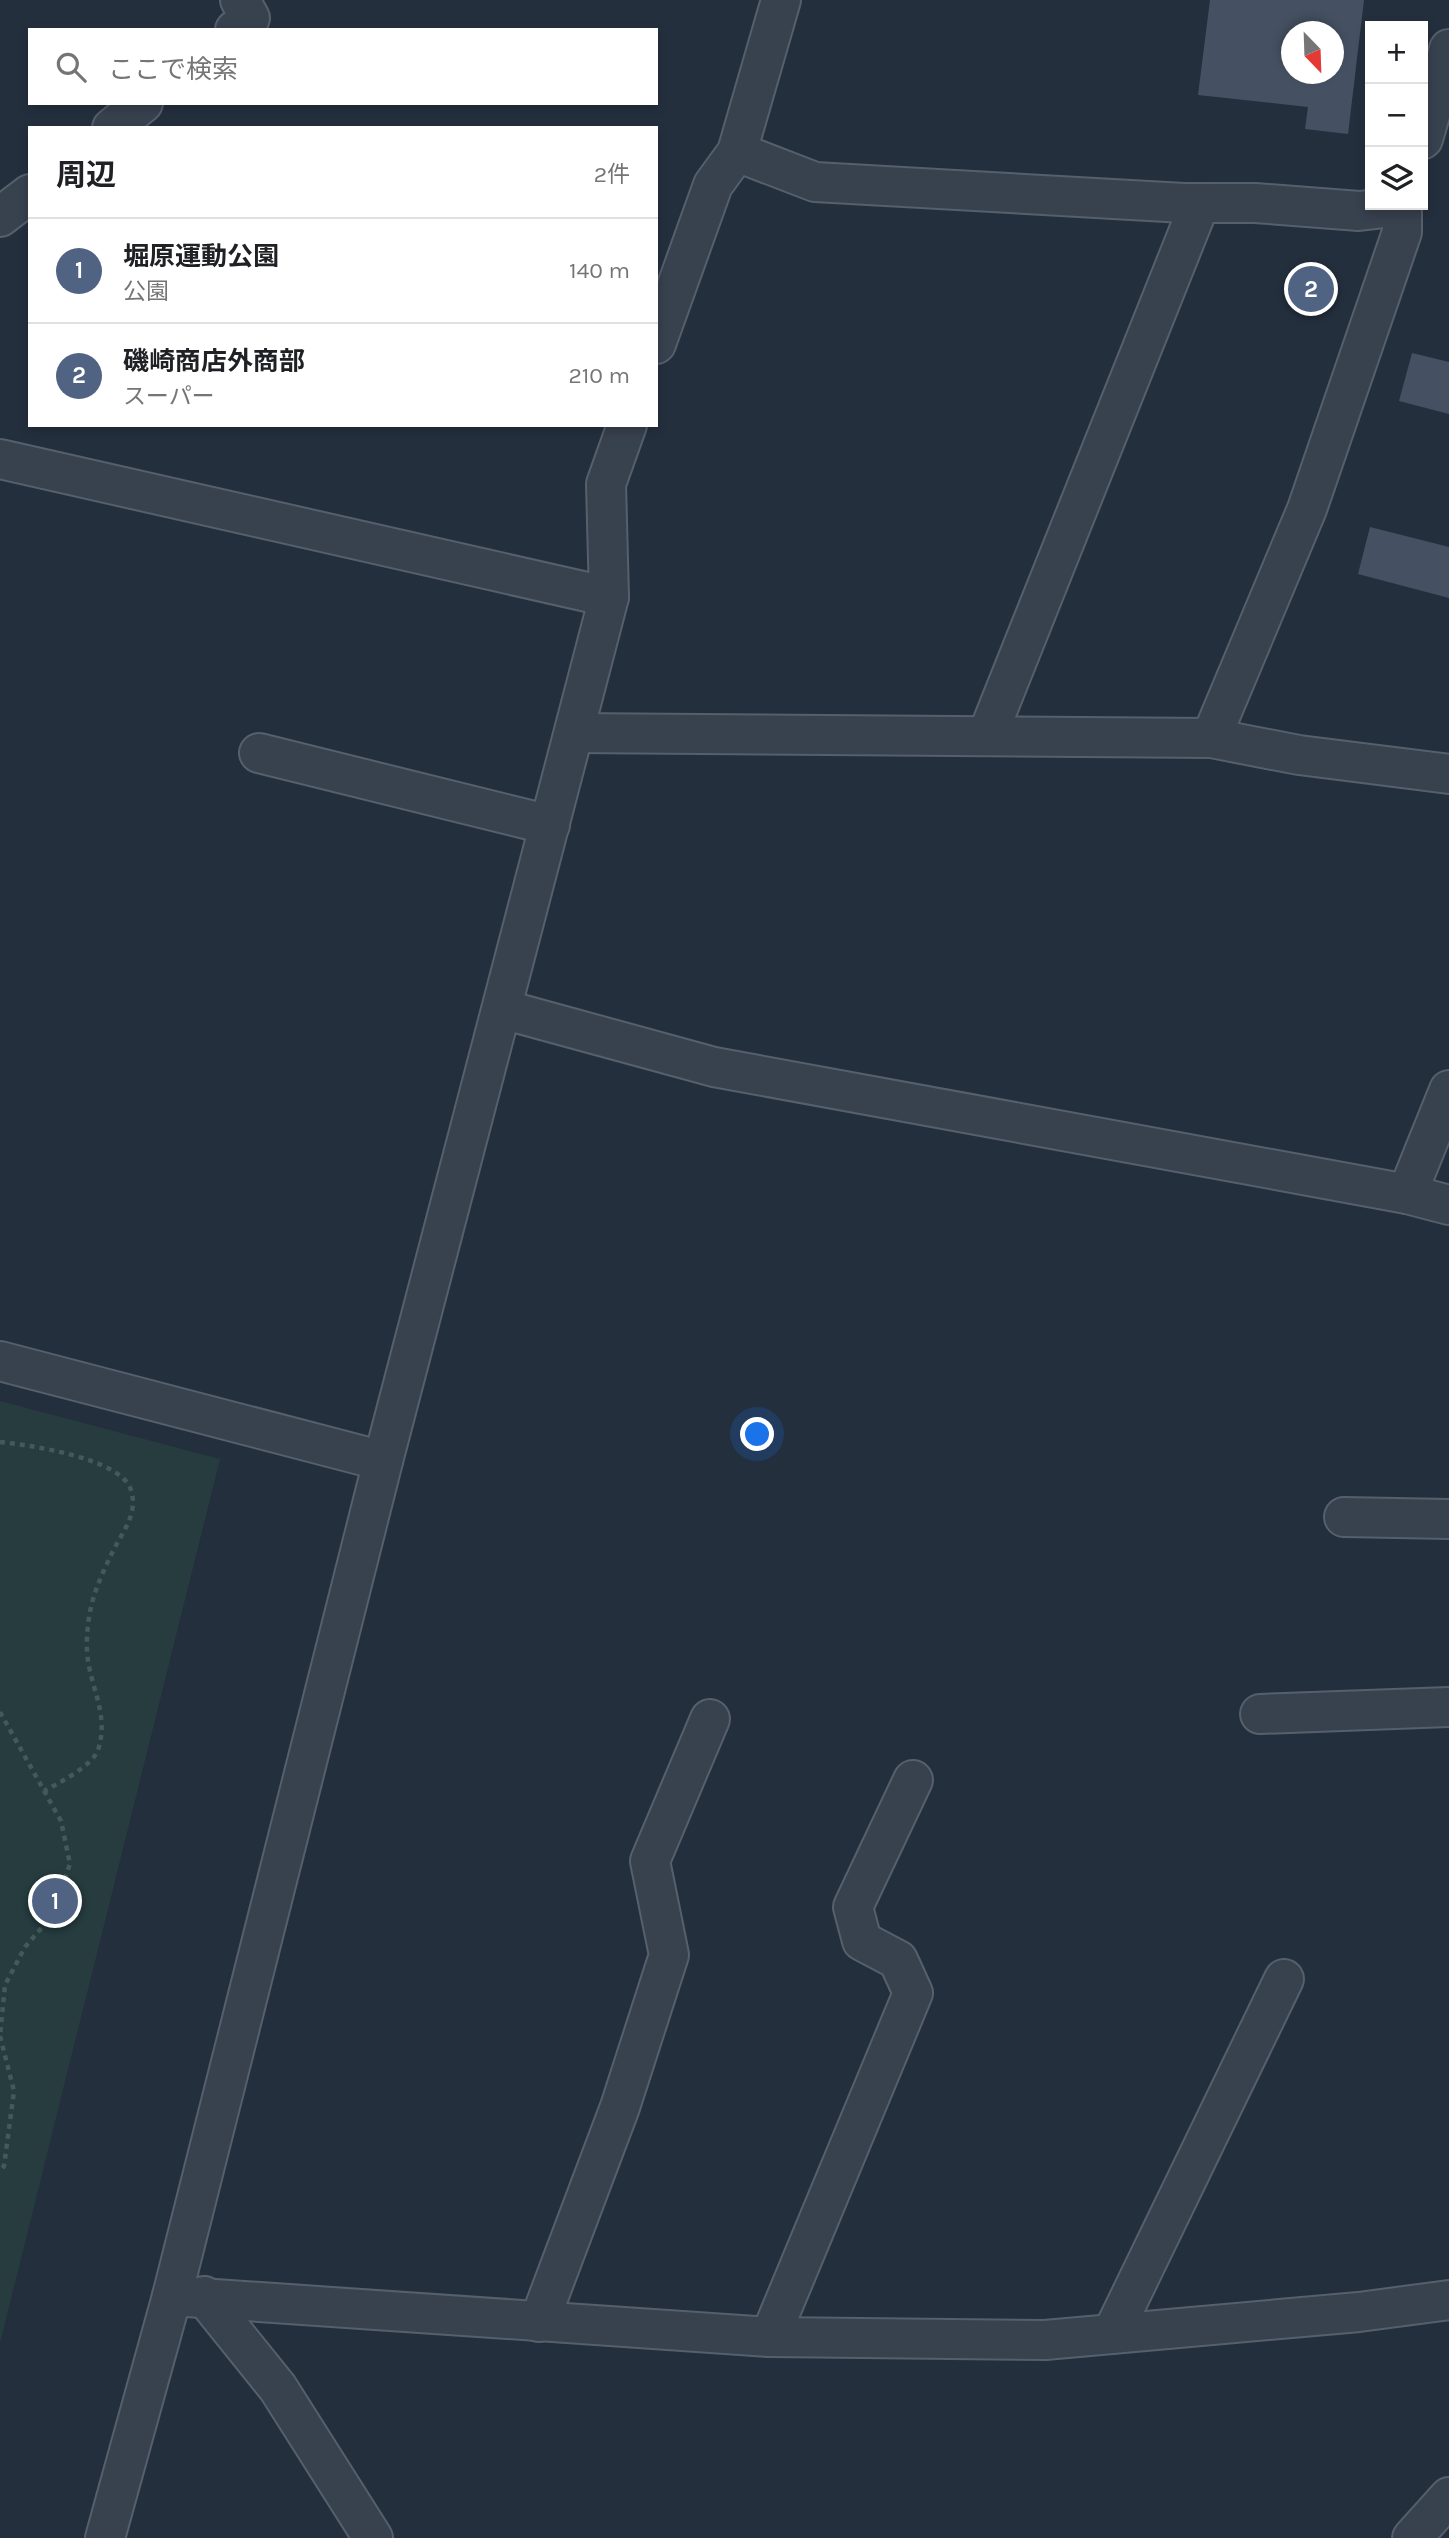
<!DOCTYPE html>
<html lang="ja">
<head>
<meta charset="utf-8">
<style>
  :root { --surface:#fff; --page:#f2f2f2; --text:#202124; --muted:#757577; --line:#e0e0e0; --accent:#506383 }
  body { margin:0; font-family:Karla,"Noto Sans JP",sans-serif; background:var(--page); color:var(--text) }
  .controls { position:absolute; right:21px; top:21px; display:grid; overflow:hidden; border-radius:0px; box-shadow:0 4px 10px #0003 }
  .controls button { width:63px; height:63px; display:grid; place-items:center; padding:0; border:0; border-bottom:2px solid var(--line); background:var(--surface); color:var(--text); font:35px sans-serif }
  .compass { position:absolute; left:1281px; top:21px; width:63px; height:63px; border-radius:50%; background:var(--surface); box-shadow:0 4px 10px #0003; rotate:157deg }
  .you { position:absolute; left:758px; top:1435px; width:24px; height:24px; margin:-18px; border:5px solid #fff; border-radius:50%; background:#1a73e8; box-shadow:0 0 0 10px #1a73e833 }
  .badge { display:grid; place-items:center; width:46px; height:46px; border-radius:50%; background:var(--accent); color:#fff; font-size:23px; font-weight:700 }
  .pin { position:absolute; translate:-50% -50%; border:4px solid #fff; box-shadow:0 2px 7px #0006 }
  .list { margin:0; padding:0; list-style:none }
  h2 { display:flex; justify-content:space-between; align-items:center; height:91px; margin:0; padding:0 28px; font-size:30px }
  h2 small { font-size:23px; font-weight:400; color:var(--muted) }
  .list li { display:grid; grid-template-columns:46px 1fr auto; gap:21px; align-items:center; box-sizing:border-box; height:105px; padding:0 28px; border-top:2px solid var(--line) }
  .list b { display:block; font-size:26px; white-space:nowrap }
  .list p { margin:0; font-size:23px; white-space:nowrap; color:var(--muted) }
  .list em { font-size:23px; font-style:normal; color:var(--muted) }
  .icon { flex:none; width:38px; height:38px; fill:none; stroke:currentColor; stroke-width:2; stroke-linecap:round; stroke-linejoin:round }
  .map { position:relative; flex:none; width:1449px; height:2538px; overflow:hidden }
  .search { position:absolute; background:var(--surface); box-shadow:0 4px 10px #0003; left:28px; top:28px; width:630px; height:77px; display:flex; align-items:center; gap:18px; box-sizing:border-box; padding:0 24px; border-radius:0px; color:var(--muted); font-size:26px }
  .panel { position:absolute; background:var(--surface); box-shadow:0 4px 10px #0003; left:28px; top:126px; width:630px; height:301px; border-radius:0px }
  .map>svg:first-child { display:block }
  .green { fill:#263c3f }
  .building { fill:#455162; fill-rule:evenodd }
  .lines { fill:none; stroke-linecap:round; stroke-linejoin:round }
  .minor-casing { stroke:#565f6c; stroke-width:42 }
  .path { stroke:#44595c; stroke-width:4.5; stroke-dasharray:5 5; stroke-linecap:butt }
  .minor { stroke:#38414e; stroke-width:38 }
</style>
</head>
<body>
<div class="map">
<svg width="1449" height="2538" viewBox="0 0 1449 2538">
  <rect width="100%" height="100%" fill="#242f3e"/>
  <polygon class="green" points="0,1401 220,1459 0,2343"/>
  <g class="building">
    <path d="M1210 0H1364L1348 134 1305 129 1308 107 1198 95ZM1292 32H1334V74H1292Z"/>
    <polygon points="1412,353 1449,362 1449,414 1399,401"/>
    <polygon points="1370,527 1449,547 1449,598 1358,574"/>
  </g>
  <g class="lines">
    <defs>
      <g id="minor">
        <polyline points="235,30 250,18 240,0"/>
        <polyline points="112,128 143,103"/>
        <polyline points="1423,139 1449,49"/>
        <polyline points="737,152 815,182 1184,203 1255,203 1359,211 1402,206"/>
        <polyline points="0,217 30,194"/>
        <polyline points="656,344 713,185 737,152 781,0"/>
        <polyline points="0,459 609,597"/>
        <polyline points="574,733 1211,738 1299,755 1449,774"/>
        <polyline points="987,736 1200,203"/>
        <polyline points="1211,738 1307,509 1402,232 1402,205"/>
        <polyline points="259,753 550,825"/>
        <polyline points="502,1009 714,1067 1407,1194 1449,1205"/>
        <polyline points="1407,1194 1449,1090"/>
        <polyline points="0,1361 383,1461"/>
        <polyline points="1344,1517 1449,1519"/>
        <polyline points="1260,1714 1449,1707"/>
        <polyline points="172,2296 770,2337 1045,2340 1359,2312 1449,2300"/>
        <polyline points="204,2296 278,2388 373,2538"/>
        <polyline points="539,2322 620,2107 669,1955 650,1861 710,1719"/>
        <polyline points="1112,2334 1284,1979"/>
        <polyline points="770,2337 913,1993 898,1960 862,1941 853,1907 913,1780"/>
        <polyline points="105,2538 172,2296 383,1461 609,597 606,484 627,425"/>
        <polyline points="1412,2538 1449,2497"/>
      </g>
    </defs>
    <use href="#minor" class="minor-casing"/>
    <g class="path">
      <path d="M0 1442C29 1445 121 1458 131 1490 138 1513 124 1530 114 1549 107 1563 100 1578 95 1593 89 1610 86 1633 87 1651 89 1686 110 1714 98 1750 92 1766 59 1783 44 1791"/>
      <polyline points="0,1712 61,1821 70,1864 51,1917 25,1947 5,1985 0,2036"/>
      <polyline points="0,2036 14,2091 4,2166 0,2171"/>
    </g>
    <use href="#minor" class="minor"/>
  </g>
</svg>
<div class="controls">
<button>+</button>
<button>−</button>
<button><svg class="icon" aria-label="layers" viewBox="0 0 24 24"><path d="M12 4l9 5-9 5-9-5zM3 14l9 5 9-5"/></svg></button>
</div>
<svg class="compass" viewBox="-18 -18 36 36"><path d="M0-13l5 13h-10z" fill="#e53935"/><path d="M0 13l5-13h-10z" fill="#757577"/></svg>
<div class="you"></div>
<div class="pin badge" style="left:55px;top:1901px">1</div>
<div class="pin badge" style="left:1311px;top:289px">2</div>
<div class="search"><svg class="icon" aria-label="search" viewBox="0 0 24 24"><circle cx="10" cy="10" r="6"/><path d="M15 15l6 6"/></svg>ここで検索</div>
<section class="panel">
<h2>周辺<small>2件</small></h2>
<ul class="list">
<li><span class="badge">1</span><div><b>堀原運動公園</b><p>公園</p></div><em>140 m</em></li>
<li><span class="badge">2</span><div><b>磯崎商店外商部</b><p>スーパー</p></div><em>210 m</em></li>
</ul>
</section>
</div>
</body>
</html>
